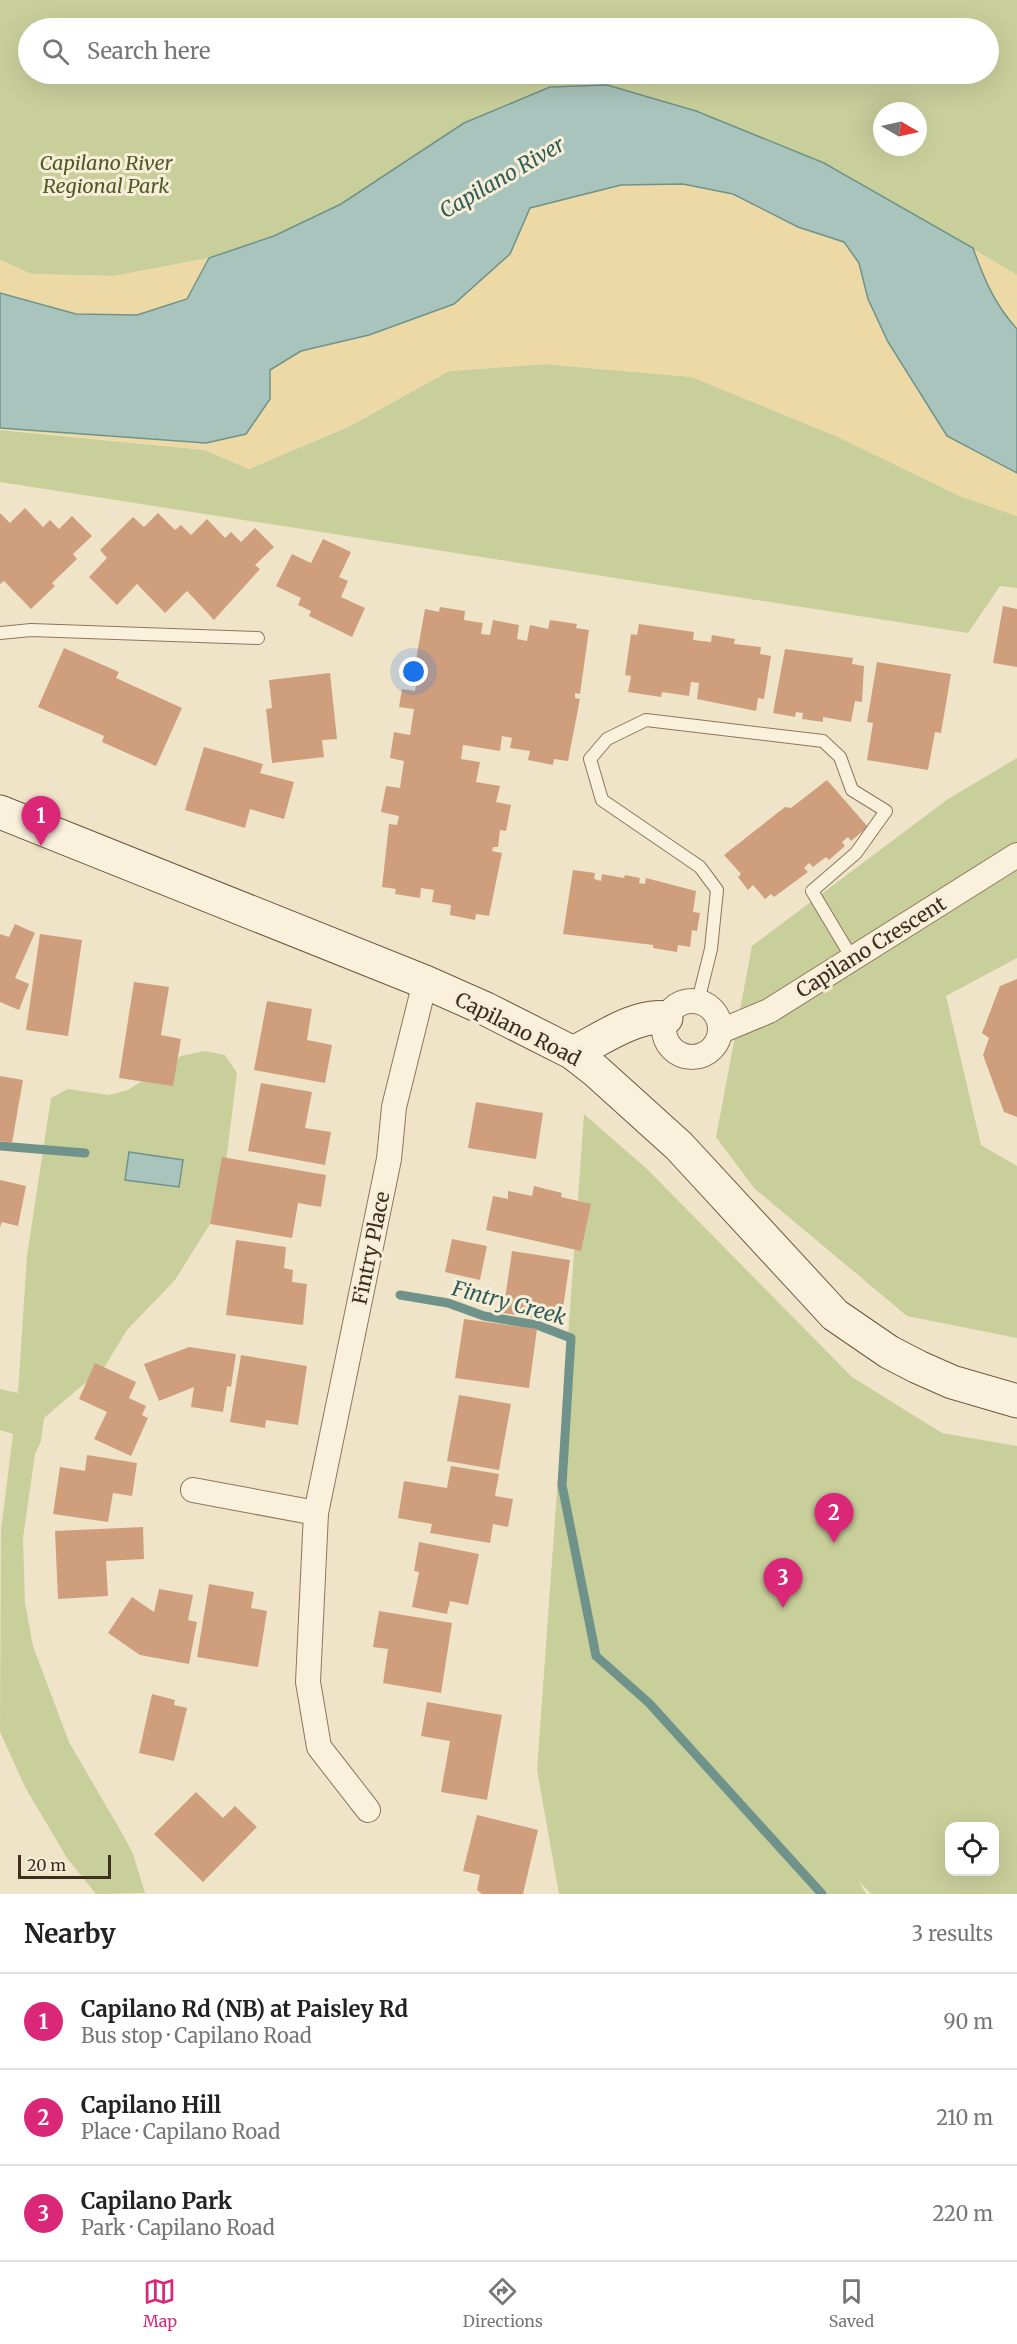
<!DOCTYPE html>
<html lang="en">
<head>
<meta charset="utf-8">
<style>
  :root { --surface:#fff; --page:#f6f6f6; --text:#222; --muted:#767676; --line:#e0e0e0; --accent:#db2777 }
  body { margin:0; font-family:Merriweather,serif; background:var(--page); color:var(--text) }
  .controls { position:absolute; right:18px; bottom:18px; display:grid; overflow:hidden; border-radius:12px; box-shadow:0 6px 24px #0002 }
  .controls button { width:54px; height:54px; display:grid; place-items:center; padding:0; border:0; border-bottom:2px solid var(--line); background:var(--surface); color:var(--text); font:30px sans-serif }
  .compass { position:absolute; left:873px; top:102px; width:54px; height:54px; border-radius:50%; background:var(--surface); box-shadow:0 6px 24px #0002; rotate:99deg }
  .scale { position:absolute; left:18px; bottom:15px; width:93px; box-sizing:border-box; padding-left:6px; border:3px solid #3d2e20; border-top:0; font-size:16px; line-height:21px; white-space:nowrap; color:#3d2e20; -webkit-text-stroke:4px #f7eed8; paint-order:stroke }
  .you { position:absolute; left:414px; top:672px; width:21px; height:21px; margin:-15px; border:4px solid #fff; border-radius:50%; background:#1a73e8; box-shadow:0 0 0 9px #1a73e833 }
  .badge { display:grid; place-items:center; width:39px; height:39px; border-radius:50%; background:var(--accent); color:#fff; font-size:20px; font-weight:700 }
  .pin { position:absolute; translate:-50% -50px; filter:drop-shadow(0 2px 3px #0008) }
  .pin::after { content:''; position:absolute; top:32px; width:21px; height:18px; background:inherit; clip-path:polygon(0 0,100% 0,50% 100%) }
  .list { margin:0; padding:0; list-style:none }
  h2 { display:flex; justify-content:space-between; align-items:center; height:78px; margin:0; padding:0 24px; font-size:26px }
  h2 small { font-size:20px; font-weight:400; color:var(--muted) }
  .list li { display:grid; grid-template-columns:39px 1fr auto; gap:18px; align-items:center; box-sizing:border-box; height:96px; padding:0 24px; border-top:2px solid var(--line) }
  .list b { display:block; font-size:22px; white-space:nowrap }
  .list p { margin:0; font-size:20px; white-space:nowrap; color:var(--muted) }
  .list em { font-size:20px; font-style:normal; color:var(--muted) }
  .icon { flex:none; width:33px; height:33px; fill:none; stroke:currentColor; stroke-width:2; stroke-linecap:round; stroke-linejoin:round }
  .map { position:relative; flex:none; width:1017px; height:1894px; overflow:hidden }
  .search { position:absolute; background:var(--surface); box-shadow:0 6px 24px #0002; left:18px; right:18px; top:18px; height:66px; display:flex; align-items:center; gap:15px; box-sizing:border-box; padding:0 21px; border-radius:33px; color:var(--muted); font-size:22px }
  .sheet { height:366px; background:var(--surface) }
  nav { display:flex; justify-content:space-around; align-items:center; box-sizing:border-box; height:84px; border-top:2px solid var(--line); background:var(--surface); font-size:16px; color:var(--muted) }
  nav a { display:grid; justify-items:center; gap:3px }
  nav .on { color:var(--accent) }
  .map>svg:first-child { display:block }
  .green { fill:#c9cf9b; fill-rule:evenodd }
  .sand { fill:#ecd9a5 }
  .water { fill:#a9c4bc; stroke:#6f938a; stroke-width:1.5 }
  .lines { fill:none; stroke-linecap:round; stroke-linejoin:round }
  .stream { stroke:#6f938a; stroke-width:9 }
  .building { fill:#cf9f7d }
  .service-casing { stroke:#8d765c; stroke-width:14 }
  .minor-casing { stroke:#8d765c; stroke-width:26 }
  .secondary-casing { stroke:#6f573f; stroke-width:35 }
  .service { stroke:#faf1dc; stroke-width:12 }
  .minor { stroke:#faf1dc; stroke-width:24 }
  .secondary { stroke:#faf1dc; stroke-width:33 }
  .labels { text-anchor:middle; stroke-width:6; stroke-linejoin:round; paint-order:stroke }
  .park-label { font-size:20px; font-style:italic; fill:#4d5a26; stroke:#f7eed8 }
  .street-label { font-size:20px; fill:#3d2e20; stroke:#f7eed8 }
  .water-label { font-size:21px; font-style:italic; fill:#2f5d5a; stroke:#f7eed8 }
</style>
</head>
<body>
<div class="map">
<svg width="1017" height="1894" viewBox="0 0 1017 1894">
  <rect width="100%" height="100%" fill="#f0e4c8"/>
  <g class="green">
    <path d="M0 0H1017V275L835 168 696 111 550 87 464 123 341 204 274 236 209 258 114 276 31 274 0 260ZM28 28H988V74H28ZM882 111H918V147H882Z"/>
    <polygon points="545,364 692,377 836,436 960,496 1017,516 1017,588 1000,586 968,633 0,482 0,430 205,450 249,469 350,426 449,371"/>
    <polygon points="1017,758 1017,958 946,996 981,1145 1017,1166 1017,1338 907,1316 754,1188 716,1137 752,946 948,799"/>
    <polygon points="205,1051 225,1055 237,1073 226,1162 210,1224 175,1280 127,1330 105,1366 44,1418 41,1441 35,1454 23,1538 25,1603 33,1646 69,1742 123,1835 133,1854 145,1893 96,1894 67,1858 25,1787 0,1732 1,1530 13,1434 0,1430 0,1389 18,1393 27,1256 51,1098 68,1089 109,1095 128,1090 181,1056"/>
    <path d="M584 1114 647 1169 852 1377 942 1433 1017 1446V1894H871L859 1881 866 1894H559L537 1770ZM950 1826H994V1872H950Z"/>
  </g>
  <polygon class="sand" points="607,85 696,111 835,168 1017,275 1017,516 960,496 836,436 692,377 545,364 449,371 349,426 249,469 205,450 0,429 0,260 31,274 114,276 209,258 274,236 341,204 464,123 550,87"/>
  <g class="water">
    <path d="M607 85 696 111 824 163 973 248C984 279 995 305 1017 329V473L947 436 888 342 868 299 859 263 844 242 798 227 733 194 683 184 621 185 530 208 510 254 454 304 369 335 301 351 270 370V399L246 434 206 443 0 428V293L76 314 137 315 187 299 209 258 274 236 341 204 464 123 550 87Z"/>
    <polygon points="129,1152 183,1160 179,1187 125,1180"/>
  </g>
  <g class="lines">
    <g class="stream">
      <polyline points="0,1146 85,1153"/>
      <polyline points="400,1295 448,1303 484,1316 537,1325 571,1338 562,1485 596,1656 649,1703 822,1894"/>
    </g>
  </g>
  <g class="building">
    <polygon points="25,508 43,527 50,520 59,529 72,516 92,536 73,554 77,559 52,583 55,586 31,609 4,581 0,584 0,513 10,523"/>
    <polygon points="158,513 175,530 181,525 191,535 207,519 225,538 231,532 241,542 255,528 274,547 255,565 260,569 214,620 187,591 165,613 137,584 117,605 89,577 107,558 100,550 133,517 144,527"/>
    <polygon points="323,539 351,552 339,577 348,581 341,597 365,608 352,637 309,616 311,611 298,605 301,598 276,586 292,554 311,563"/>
    <polygon points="1003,606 1017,609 1017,667 993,663"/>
    <polygon points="440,607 465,611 464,620 483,623 481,634 490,635 493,620 519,625 517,639 527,641 530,625 548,629 550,620 577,624 576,628 589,630 580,694 575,693 575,698 580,699 568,761 554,759 553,765 528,760 530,751 510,748 512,738 502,736 500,751 463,745 461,759 480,762 476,782 500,786 496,802 511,805 506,831 500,830 498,847 493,847 492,851 502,853 489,916 476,914 475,920 450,915 451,905 432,902 434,890 421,888 420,898 395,894 396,889 382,887 389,824 397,825 399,816 381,812 386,786 400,788 404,761 390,758 394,732 410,735 414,709 399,707 402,689 415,691 418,672 414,671 425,609 439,612"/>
    <polygon points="639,624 694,632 693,640 711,642 712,635 735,639 734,644 761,647 760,654 771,656 764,699 758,698 756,711 697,699 699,683 691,682 689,696 662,692 661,697 628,692 631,676 625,675 631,634 637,635"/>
    <polygon points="64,648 119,672 116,678 182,708 156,766 102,742 104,736 38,707"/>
    <polygon points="785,649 853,658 852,664 864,666 862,702 855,701 851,722 823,717 823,722 802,719 803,713 796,712 795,717 773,713"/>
    <polygon points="877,662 951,674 941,733 935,732 928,770 867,760 873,723 867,722"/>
    <polygon points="330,673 337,739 322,740 324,757 272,763 266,709 272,708 269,680"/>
    <polygon points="204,747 263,764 260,773 294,782 284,819 250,809 245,828 185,810"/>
    <polygon points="827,780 868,827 851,841 848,837 842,842 845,846 829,860 826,857 813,867 809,863 804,868 808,872 774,897 771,894 765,899 753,885 748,890 738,877 741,874 724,855 785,807 791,808"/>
    <polygon points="573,870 595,873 594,879 601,881 602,874 624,878 625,875 640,878 639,883 645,884 646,878 696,891 693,912 700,913 697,931 692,930 690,947 678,945 677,952 653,948 653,945 563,934"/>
    <polygon points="15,924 35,933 15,978 29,984 19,1010 0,1002 0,934 9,937"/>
    <polygon points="40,934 82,940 68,1036 26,1030"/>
    <polygon points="1017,979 1017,1117 1004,1112 983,1055 989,1038 982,1033 1000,986"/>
    <polygon points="134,982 169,987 161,1035 181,1039 173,1086 119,1078"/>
    <polygon points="267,1001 312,1009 307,1040 332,1045 325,1083 254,1070"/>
    <polygon points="0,1076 23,1080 12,1143 0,1141"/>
    <polygon points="261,1083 312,1092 305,1128 331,1132 325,1165 248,1151"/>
    <polygon points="476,1102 543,1113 536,1159 468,1148"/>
    <polygon points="222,1157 326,1175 321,1207 298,1203 292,1238 210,1224"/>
    <polygon points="0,1180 26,1186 18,1226 2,1222 0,1227"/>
    <polygon points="534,1186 562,1193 561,1197 591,1204 581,1251 486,1230 493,1196 508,1199 508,1191 532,1196"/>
    <polygon points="452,1239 487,1246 480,1280 445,1272"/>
    <polygon points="236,1240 286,1247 284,1268 293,1270 292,1282 307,1284 303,1325 226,1315"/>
    <polygon points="512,1251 570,1260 561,1322 503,1313"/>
    <polygon points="464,1319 537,1329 529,1388 455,1378"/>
    <polygon points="189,1347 236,1354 231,1387 227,1386 223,1412 191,1407 194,1387 159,1401 144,1364"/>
    <polygon points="241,1355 307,1366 298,1425 266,1420 265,1428 230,1422"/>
    <polygon points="95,1363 136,1382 129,1398 146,1406 142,1415 148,1418 131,1456 94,1439 107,1412 79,1399"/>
    <polygon points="459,1395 511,1404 499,1470 447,1461"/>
    <polygon points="87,1455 137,1463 132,1496 113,1493 108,1522 53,1514 60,1467 85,1471"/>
    <polygon points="451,1466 499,1474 495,1496 513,1499 508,1527 493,1524 490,1543 430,1533 432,1524 398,1518 404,1481 447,1488"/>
    <polygon points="143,1527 144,1559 106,1561 108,1596 58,1599 55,1531"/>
    <polygon points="419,1542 479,1554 468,1605 450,1601 447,1614 412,1607 419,1572 414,1571"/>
    <polygon points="209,1584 254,1592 251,1608 267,1611 258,1667 197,1657"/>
    <polygon points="159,1589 193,1595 188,1620 197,1622 189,1664 140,1655 108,1633 132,1597 154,1612"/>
    <polygon points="379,1611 452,1623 441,1693 383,1683 388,1649 373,1647"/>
    <polygon points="152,1694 175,1700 174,1705 187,1708 174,1761 139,1753"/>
    <polygon points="427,1702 502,1715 487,1800 441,1792 450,1741 421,1736"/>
    <polygon points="196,1792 223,1818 235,1806 257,1827 203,1882 154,1834"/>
    <polygon points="477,1815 538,1830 523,1894 482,1894 477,1890 480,1875 463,1871"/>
  </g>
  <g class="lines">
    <defs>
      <g id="service">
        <polyline points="0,633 31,630 258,638"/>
        <polyline points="698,1001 711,949 717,890 700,867 602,800 590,759 607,739 646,720 823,741 840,757 852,790 886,811 856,853 812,891 852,958"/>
      </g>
      <g id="minor">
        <circle cx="692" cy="1029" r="28"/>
        <polyline points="721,1031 769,1011 1017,855"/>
        <polyline points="193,1490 316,1513"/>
        <polyline points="368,1810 319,1747 308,1682 316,1513 389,1159 394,1107 425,982"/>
      </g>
      <g id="secondary">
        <polyline points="0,812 425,982 486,1009 573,1053 596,1071 679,1146 835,1315 889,1352 918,1367 952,1382 1017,1401"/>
        <path d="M573 1053C600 1040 635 1014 666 1018"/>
      </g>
    </defs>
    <use href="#service" class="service-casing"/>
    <use href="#minor" class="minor-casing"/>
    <use href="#secondary" class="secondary-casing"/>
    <use href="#service" class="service"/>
    <use href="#minor" class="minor"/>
    <use href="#secondary" class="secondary"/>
  </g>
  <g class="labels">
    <g class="park-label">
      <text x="106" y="170">Capilano River<tspan x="106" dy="23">Regional Park</tspan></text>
    </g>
    <g class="street-label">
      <text transform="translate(871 947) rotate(-32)" y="7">Capilano Crescent</text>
      <text transform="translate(518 1029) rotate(27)" y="7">Capilano Road</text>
      <text transform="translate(371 1248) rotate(-78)" y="7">Fintry Place</text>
    </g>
    <g class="water-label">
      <text transform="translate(502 178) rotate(-30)" y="7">Capilano River</text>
      <text transform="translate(509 1303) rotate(15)" y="7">Fintry Creek</text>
    </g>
  </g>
</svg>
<div class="controls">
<button><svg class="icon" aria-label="locate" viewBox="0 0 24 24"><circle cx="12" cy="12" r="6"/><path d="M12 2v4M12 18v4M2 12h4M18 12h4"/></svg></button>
</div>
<svg class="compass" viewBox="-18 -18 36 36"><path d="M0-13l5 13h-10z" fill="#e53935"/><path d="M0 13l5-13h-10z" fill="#767676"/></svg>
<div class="scale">20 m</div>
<div class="you"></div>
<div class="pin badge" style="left:41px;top:846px">1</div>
<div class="pin badge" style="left:834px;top:1543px">2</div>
<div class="pin badge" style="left:783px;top:1608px">3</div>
<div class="search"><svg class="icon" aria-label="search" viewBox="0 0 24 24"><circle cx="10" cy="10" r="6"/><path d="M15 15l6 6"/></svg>Search here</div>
</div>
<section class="sheet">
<h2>Nearby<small>3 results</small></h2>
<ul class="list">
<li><span class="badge">1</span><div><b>Capilano Rd (NB) at Paisley Rd</b><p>Bus stop · Capilano Road</p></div><em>90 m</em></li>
<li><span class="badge">2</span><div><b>Capilano Hill</b><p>Place · Capilano Road</p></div><em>210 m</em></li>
<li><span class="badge">3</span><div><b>Capilano Park</b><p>Park · Capilano Road</p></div><em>220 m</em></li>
</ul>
</section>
<nav>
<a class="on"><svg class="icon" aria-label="map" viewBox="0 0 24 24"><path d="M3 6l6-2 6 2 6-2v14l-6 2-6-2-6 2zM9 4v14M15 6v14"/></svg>Map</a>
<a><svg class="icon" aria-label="directions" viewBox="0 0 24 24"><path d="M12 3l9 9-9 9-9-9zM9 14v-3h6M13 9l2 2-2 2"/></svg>Directions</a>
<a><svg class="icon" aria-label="saved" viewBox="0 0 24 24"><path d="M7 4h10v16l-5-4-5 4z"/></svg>Saved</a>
</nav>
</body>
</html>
